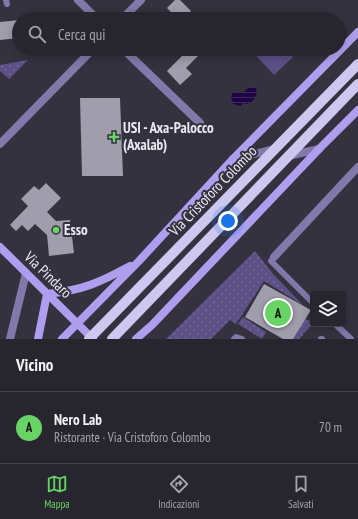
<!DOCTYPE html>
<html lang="it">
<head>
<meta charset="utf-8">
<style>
  :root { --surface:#27262e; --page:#33323a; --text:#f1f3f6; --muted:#a4a5aa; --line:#43434a; --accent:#68d465 }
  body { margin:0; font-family:"PT Sans Narrow",sans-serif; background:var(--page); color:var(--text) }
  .controls { position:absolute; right:12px; bottom:12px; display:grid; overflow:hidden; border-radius:4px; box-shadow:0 2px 10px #0003 }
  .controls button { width:36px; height:36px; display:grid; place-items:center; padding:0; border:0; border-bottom:1px solid var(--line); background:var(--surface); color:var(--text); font:20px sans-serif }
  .you { position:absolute; left:228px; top:221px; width:14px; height:14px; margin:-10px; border:3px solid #fff; border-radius:50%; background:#1a73e8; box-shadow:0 0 0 6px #1a73e833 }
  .badge { display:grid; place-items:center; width:26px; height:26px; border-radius:50%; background:var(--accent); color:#111; font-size:13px; font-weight:700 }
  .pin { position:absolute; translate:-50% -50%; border:2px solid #fff; box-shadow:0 1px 4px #0006 }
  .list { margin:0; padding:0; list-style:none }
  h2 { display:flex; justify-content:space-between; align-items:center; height:52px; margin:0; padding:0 16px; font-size:17px }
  h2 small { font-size:13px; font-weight:400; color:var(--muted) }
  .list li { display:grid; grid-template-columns:26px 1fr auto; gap:12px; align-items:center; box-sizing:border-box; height:72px; padding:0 16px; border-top:1px solid var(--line) }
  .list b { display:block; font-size:15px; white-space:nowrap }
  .list p { margin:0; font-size:13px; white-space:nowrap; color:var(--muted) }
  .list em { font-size:13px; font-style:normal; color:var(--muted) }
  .icon { flex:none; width:22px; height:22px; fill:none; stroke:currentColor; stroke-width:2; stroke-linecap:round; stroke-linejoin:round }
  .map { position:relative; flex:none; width:358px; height:339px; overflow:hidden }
  .search { position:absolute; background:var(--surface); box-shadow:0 2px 10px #0003; left:12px; right:12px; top:12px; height:44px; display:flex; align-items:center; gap:10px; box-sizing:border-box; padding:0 14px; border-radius:22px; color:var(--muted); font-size:15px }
  .sheet { height:124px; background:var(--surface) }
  nav { display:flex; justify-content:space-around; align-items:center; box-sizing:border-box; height:56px; border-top:1px solid var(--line); background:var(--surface); font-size:11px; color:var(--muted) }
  nav a { display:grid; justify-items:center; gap:2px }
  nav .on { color:var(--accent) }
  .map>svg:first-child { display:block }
  .grass { fill:url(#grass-dots) }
  .garden { fill:#5c5086 }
  .water { fill:url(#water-rules) }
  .building { fill:#a09dac }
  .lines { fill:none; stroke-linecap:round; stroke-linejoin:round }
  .lane { stroke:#8278aa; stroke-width:6 }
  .street { stroke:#8278aa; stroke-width:8 }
  .secondary { stroke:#af9eee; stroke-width:8 }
  .primary { stroke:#cec7f0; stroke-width:10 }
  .poi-dot { fill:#68d465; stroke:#34323e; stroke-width:1.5 }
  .labels { text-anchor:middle; stroke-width:4; stroke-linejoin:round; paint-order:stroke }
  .poi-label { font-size:15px; font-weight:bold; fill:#eae9f1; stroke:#34323e; text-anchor:start }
  .street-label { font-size:15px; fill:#eae9f1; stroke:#34323e }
</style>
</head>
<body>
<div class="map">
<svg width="358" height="339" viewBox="0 0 358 339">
  <defs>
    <pattern id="grass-dots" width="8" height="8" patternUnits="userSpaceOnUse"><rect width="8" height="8" fill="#5c5086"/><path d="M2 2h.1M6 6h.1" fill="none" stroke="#746998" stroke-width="1.8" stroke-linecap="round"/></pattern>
    <pattern id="water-rules" width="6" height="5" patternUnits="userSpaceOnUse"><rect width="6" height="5" fill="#1e0444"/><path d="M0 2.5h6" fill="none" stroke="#3f295f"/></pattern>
  </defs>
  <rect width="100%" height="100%" fill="#34323e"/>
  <g class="grass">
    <polygon points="28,60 9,79 0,71 0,65"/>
    <polygon points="255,251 274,275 303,305 264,281 236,324 230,320 211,339 166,339"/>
    <polygon points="243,317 266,332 262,339 238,324"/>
    <polygon points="305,319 313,322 312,326 309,327 309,329 306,330 306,332 303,333 303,336 300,337 300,339 293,339"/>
  </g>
  <polygon class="garden" points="250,49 285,49 293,57 274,75"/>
  <path class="water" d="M249 87 256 88 257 93C254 100 251 106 243 103L241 106 233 104 231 97 233 93 238 92 243 93Z"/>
  <g class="building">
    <polygon points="175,0 180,0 191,11 183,19 168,19 173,14 167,8"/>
    <polygon points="19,20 19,38 0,40 0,22"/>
    <polygon points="177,49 205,49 186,68 192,74 180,85 167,71 183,55"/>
    <polygon points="80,98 120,98 123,176 82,176"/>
    <polygon points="46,183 61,198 47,212 56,221 70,220 74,253 49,256 47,235 35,224 28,231 22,225 16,231 10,225 28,206 21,199 34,186 39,190"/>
    <polygon points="264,284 311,310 293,339 283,339 245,317"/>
  </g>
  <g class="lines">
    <g class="lane">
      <polyline points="6,0 7,4"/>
      <polyline points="274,257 271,261 313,303"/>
      <polyline points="335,324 351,339"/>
      <polyline points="234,339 236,337 242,339"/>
      <polyline points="321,339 322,339"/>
    </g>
    <g class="street">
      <polyline points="78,0 97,19"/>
      <polyline points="122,19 141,0"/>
      <polyline points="123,49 200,123"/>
      <polyline points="0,144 93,49"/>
      <polyline points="288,156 319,149"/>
      <polyline points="233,159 275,149"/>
      <polyline points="274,257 358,167"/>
      <polyline points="10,339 26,273"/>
    </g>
    <g class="secondary">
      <polyline points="0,247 93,339"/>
      <path d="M47 294C83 290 99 283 130 266"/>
      <polyline points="38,339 47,294"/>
      <polyline points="62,339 139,261 233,159 358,32"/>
      <polyline points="136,339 152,325 319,149 358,110"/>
    </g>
    <g class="primary">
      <polyline points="89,339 358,64"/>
      <polyline points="112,339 358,84"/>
    </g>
  </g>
  <g class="poi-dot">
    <path d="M112 131h4v4h4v4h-4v4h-4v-4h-4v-4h4z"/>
    <circle cx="56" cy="230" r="4"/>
  </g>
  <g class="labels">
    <g class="poi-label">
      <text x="123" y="133">USI - Axa-Palocco<tspan x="123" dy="17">(Axalab)</tspan></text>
      <text x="64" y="235">Esso</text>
    </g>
    <g class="street-label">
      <text transform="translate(213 191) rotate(-46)" y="5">Via Cristoforo Colombo</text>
      <text transform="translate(48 275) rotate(44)" y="5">Via Pindaro</text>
    </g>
  </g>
</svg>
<div class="controls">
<button><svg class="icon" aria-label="layers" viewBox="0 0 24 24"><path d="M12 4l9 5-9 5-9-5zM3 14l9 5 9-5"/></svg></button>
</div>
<div class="you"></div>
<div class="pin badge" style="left:278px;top:313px">A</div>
<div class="search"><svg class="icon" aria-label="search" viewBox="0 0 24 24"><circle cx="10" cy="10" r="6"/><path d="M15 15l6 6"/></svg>Cerca qui</div>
</div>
<section class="sheet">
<h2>Vicino<small></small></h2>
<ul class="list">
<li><span class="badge">A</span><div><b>Nero Lab</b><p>Ristorante · Via Cristoforo Colombo</p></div><em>70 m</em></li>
</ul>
</section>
<nav>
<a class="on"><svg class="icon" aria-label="map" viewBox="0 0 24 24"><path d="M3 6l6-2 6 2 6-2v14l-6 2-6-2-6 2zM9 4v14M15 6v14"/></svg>Mappa</a>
<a><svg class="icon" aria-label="directions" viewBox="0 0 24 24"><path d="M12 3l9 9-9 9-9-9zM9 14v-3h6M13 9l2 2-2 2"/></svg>Indicazioni</a>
<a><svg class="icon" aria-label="saved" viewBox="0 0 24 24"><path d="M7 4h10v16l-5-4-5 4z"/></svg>Salvati</a>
</nav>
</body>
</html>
